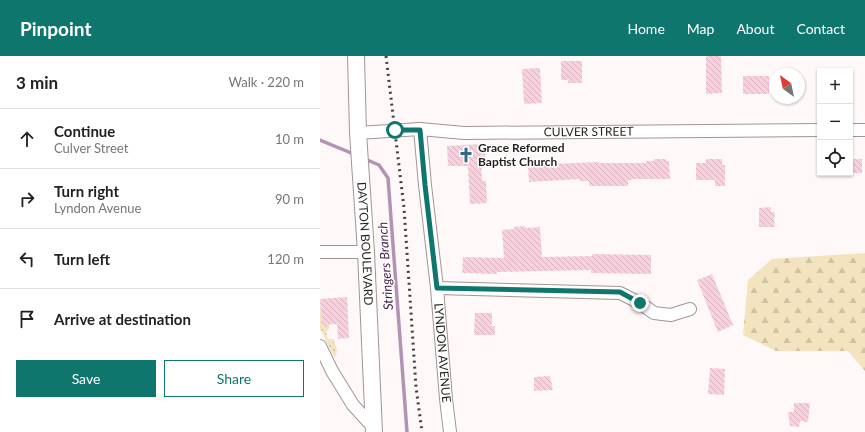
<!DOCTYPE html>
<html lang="en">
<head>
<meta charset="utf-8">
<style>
  :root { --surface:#fff; --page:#f6f6f6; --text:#222; --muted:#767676; --line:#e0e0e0; --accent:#0f766e }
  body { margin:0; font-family:Lato,sans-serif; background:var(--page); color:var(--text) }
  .controls { position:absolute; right:12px; top:12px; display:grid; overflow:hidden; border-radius:0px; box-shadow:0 1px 3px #0004 }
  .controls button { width:36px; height:36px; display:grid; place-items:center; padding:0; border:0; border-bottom:1px solid var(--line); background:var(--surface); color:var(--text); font:20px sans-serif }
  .compass { position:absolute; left:449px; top:12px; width:36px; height:36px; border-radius:50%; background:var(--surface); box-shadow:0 1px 3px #0004; rotate:327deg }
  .stop { position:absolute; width:12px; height:12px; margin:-9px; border:3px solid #0f766e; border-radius:50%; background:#fff }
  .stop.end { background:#0f766e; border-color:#fff; box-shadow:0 1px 4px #0008 }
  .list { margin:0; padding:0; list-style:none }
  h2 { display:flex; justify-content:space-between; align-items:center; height:52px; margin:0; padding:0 16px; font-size:17px }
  h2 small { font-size:13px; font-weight:400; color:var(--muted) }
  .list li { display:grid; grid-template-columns:26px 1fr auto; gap:12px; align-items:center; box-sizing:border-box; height:60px; padding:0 16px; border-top:1px solid var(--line) }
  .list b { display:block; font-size:15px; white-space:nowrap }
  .list p { margin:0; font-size:13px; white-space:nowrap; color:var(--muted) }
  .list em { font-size:13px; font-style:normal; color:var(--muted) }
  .actions { display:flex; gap:8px; padding:12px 16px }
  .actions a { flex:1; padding:9px 0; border:1px solid var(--accent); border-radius:0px; text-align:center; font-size:14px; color:var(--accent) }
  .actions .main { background:var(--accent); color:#fff }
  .icon { flex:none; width:22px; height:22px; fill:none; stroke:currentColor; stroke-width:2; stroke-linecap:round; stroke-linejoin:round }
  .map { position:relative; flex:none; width:545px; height:376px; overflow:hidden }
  header { display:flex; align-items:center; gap:24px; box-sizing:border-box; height:56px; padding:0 20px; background:var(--accent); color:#fff }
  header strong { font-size:19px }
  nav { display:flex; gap:22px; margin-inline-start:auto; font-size:14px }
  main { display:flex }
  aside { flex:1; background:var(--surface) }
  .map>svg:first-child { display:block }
  .grass { fill:url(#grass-dots) }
  .forest { fill:url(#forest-firs) }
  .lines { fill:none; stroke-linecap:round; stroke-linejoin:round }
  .stream { stroke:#b392b4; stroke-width:3.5 }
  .building { fill:url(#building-back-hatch) }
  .minor-casing { stroke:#a19593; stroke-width:14 }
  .secondary-casing { stroke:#a19593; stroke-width:18 }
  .minor { stroke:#fff; stroke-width:12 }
  .secondary { stroke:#fff; stroke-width:16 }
  .rail { stroke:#443f3f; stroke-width:3; stroke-dasharray:2 4; stroke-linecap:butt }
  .route { stroke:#0f766e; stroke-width:5 }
  .labels { text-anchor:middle; stroke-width:3; stroke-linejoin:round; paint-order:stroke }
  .street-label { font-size:12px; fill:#241f1f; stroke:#fff }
  .poi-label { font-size:12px; font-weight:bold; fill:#241f1f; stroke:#fff; text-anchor:start }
  .water-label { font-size:13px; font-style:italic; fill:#411843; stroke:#fff }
</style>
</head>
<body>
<header>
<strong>Pinpoint</strong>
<nav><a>Home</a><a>Map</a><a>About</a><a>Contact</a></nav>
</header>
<main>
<aside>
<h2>3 min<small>Walk · 220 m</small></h2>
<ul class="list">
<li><svg class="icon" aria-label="ahead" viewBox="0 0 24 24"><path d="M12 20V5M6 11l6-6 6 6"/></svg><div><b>Continue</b><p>Culver Street</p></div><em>10 m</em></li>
<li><svg class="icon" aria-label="right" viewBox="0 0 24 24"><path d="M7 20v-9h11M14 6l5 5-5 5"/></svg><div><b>Turn right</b><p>Lyndon Avenue</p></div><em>90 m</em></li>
<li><svg class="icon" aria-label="left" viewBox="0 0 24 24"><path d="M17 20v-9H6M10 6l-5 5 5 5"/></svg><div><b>Turn left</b></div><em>120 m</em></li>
<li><svg class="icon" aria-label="arrive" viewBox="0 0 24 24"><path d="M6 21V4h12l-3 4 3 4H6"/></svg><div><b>Arrive at destination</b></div></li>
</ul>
<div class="actions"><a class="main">Save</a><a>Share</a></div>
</aside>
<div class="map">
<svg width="545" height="376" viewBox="0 0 545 376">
  <defs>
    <pattern id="grass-dots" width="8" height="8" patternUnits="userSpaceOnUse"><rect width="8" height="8" fill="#f3e3be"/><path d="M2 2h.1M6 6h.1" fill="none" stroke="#d0c2a3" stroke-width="1.8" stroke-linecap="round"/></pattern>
    <pattern id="forest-firs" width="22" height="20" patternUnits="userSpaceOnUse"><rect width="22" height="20" fill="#f3e3be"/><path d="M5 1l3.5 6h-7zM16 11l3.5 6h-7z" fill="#d0c2a3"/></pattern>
    <pattern id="building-back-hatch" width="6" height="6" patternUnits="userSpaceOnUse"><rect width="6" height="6" fill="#f9d1de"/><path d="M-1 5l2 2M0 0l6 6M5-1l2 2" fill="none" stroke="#d5b3be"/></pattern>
  </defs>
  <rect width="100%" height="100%" fill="#fef9f8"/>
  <polygon class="grass" points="0,244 2,269 9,268 9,273 6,276 8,283 13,283 17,293 16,300 14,301 0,272"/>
  <polygon class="forest" points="545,197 545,315 528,295 456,295 423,279 428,224 452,203"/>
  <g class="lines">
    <g class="stream">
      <polyline points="0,84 36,99"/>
      <polyline points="45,103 59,109 68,122 87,376"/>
    </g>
  </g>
  <g class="building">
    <polygon points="386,0 401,0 402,37 386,38"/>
    <polygon points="241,5 262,5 262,27 248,27 248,24 241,24"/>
    <polygon points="220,12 222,47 204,48 202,13"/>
    <rect x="423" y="20" width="26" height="18"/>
    <polygon points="161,88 161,93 165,93 165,103 161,104 162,125 166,125 167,147 150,148 148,110 128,110 127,90"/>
    <polygon points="334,103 346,103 346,105 349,105 350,123 312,123 312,124 308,124 308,130 269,130 269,125 260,125 260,123 209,126 208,109 279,106 279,107 326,107 326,105 334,105"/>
    <polygon points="386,103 402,103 402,109 405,109 405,130 395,130 395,124 376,124 376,107 386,107"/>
    <rect x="530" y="103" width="12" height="14"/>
    <polygon points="451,151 451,156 455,156 454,164 455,171 439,171 439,152"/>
    <polygon points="205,170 206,172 220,171 222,201 272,200 272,198 331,199 331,218 271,217 271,214 177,216 177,218 142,217 143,201 184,202 182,174 194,173 194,171"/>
    <polygon points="392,218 413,269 398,276 377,224"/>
    <polygon points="27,241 29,282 18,283 17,268 2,269 0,243"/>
    <polygon points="155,257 172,257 172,270 175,270 175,279 154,279"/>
    <polygon points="390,312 405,313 404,339 388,338"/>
    <polygon points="230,320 233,334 214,335 214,321"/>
    <polygon points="474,347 490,347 488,366 480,365 479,371 470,370 468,356 474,356"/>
  </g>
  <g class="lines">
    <defs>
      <g id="minor">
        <path id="s1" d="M100 73 105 129 117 232 126 343 130 376"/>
        <polyline points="530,74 545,74"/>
        <path id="s2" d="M38 77 100 73 144 77 500 74"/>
        <polyline points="0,196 46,196"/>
        <polyline points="117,232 300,237 320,247 334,257 351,259 370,253"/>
        <polyline points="0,290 12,315 33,349 54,372"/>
      </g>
      <g id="secondary">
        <path id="s3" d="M36 0 38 77 46 196 54 376"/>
      </g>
    </defs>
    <use href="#minor" class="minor-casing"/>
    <use href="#secondary" class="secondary-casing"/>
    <use href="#minor" class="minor"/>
    <use href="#secondary" class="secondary"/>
    <polyline class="rail" points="66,0 84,152 96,331 102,376"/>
  </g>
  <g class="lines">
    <polyline class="route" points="75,74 100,74 105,129 117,232 300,236 320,247"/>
  </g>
  <defs>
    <symbol id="church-bare" viewBox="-9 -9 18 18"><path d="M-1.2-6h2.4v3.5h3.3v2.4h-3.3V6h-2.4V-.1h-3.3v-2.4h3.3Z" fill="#346985" stroke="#fff" stroke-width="2.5" paint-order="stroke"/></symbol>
  </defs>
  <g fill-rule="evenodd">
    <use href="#church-bare" x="135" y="88" width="22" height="22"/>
  </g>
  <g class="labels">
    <g class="street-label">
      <text dy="4" stroke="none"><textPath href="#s2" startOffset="231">CULVER STREET</textPath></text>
      <text dy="4" stroke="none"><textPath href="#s3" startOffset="188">DAYTON BOULEVARD</textPath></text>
      <text dy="4" stroke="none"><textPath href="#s1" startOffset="225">LYNDON AVENUE</textPath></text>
    </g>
    <g class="poi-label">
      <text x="158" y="96">Grace Reformed<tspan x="158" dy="14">Baptist Church</tspan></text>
    </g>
    <g class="water-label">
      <text transform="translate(65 210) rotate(-94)" y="5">Stringers Branch</text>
    </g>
  </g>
</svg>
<div class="controls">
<button>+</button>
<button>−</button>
<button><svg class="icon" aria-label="locate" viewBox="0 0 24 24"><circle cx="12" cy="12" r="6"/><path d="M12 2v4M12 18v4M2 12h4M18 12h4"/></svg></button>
</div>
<svg class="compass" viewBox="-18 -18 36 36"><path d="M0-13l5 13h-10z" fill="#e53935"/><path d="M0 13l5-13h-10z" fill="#767676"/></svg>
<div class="stop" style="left:75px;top:74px"></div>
<div class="stop end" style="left:320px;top:247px"></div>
</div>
</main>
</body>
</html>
